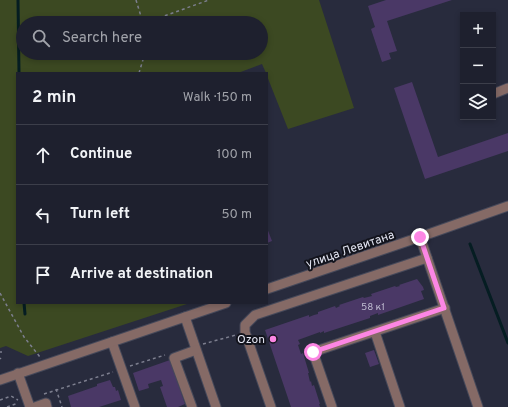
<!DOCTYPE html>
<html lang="en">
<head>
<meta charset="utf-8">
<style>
  :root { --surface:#1e202e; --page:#262836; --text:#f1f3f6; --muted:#a1a3aa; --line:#3c3e4a }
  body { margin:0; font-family:Overpass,sans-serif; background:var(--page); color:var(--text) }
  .controls { position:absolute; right:12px; top:12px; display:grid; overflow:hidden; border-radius:0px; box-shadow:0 2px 6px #0003 }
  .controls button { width:36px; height:36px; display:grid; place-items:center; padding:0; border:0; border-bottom:1px solid var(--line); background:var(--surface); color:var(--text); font:20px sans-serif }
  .stop { position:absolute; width:12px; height:12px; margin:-9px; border:3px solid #fc86e4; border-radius:50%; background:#fff }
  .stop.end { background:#fc86e4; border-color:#fff; box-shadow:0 1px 4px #0008 }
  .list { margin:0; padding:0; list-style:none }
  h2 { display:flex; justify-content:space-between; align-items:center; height:52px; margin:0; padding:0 16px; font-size:17px }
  h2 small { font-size:13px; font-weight:400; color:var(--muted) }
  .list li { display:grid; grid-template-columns:26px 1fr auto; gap:12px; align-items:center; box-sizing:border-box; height:60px; padding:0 16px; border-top:1px solid var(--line) }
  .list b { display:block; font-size:15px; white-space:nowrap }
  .list em { font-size:13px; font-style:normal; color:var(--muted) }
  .icon { flex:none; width:22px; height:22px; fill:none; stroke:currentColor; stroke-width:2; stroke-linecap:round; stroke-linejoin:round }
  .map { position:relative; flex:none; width:508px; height:407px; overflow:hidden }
  .search { position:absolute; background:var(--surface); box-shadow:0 2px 6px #0003; left:16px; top:16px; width:252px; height:44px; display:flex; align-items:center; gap:10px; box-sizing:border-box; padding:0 14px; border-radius:22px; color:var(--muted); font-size:15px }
  .panel { position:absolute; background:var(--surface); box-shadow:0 2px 6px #0003; left:16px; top:72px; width:252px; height:232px; border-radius:0px }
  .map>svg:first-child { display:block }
  .green { fill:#3c4922; fill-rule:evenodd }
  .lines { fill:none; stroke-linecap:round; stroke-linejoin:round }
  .stream { stroke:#051d22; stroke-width:3 }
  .building { fill:#4a3866 }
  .minor-casing { stroke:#46495a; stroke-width:11 }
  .path { stroke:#7d7f8f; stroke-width:1.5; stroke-dasharray:3 3; stroke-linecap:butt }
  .minor { stroke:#856a66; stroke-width:9 }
  .route { stroke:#fc86e4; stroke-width:5 }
  .poi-dot { fill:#fc86e4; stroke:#13141d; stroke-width:1.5 }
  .labels { text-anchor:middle; stroke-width:4; stroke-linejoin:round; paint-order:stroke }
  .number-label { font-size:10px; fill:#bdbacf }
  .street-label { font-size:12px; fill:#e3e5f2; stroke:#13141d }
  .poi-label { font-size:12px; fill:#e3e5f2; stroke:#13141d; text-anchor:end }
</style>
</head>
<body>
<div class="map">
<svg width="508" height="407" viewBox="0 0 508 407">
  <rect width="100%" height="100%" fill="#282b3d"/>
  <path class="green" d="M0 0H319L354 108 288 129 267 76V73H266L262 64 238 73H17V303H190L28 356 6 346 0 348ZM23 23H261V53H23Z"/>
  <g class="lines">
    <g class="stream">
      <polyline points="18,0 19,73"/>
      <polyline points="470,244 508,343"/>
      <polyline points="24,303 25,314"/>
    </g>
  </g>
  <g class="building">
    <polygon points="386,0 452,0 387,21 397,51 389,53 391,59 382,62 371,29 375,27 368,6"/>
    <polygon points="412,82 438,157 508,133 508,151 425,179 394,88"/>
    <polygon points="267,228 272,241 267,243"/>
    <polygon points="417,279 423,287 424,290 421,291 424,299 378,315 378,313 370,316 370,318 324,333 324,331 320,333 320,332 298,340 300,344 298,345 301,354 303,353 309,373 308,373 310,382 311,381 312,386 314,385 320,404 319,404 320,407 291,407 265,330 309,315 309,317 314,315 318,314 318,312 335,306 336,308 340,306 339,305 363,297 364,298 372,296 371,294 395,286 396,287 400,286 399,285"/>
    <polygon points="374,350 379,364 370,367 365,353"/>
    <polygon points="170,360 185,404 178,407 167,407 160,387 163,386 161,380 148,384 149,388 139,391 133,373"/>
    <polygon points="110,380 113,387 115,387 116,391 118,390 121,400 99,407 71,407 68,396 97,386 97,384"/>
  </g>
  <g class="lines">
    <defs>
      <g id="minor">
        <polyline points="493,94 508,88"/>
        <polyline points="420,237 478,407"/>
        <polyline points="267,289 420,237 508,206"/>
        <polyline points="185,317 216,407"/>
        <polyline points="375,332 400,407"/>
        <polyline points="112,342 135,407"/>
        <polyline points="18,373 30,407"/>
        <polyline points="0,380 226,303"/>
        <polyline points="35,407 46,403 47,407"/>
        <polyline points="192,407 174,358 196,350"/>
        <polyline points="271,407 245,332 245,325 255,315 427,258"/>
        <polyline points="332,407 313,352 445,308"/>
      </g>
    </defs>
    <use href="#minor" class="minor-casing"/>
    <g class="path">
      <polyline points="136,0 143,23"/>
      <polyline points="149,23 150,21 209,0"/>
      <polyline points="139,73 145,53"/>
      <polyline points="0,293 24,337 40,357"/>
      <polyline points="203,344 236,335"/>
      <polyline points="0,352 2,352"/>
      <polyline points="0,359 1,358"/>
      <polyline points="130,366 165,355"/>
      <polyline points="56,389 62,407"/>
      <polyline points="44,394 113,372"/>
      <polyline points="0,400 11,396 18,400"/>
      <polyline points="7,407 18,403"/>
    </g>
    <use href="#minor" class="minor"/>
  </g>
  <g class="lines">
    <polyline class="route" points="313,352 444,308 420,237"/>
  </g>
  <circle class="poi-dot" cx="273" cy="339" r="4"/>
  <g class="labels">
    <g class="number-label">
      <text x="373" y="310">58 к1</text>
    </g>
    <g class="street-label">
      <text transform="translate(350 249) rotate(-19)" y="4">улица Левитана</text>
    </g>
    <g class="poi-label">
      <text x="265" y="343">Ozon</text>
    </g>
  </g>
</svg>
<div class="controls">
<button>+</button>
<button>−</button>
<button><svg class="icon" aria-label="layers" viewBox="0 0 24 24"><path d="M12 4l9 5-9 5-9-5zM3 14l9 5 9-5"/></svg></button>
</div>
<div class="stop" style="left:313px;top:352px"></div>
<div class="stop end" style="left:420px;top:237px"></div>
<div class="search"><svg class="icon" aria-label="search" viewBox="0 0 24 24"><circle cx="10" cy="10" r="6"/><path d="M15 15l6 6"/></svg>Search here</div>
<section class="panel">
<h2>2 min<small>Walk · 150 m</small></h2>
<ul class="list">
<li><svg class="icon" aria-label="ahead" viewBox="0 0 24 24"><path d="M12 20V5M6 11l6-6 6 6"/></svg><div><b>Continue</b></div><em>100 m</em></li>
<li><svg class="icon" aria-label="left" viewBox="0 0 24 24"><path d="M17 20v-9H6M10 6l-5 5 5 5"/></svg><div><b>Turn left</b></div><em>50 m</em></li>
<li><svg class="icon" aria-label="arrive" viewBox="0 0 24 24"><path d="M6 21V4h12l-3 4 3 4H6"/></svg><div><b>Arrive at destination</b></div></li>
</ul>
</section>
</div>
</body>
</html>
